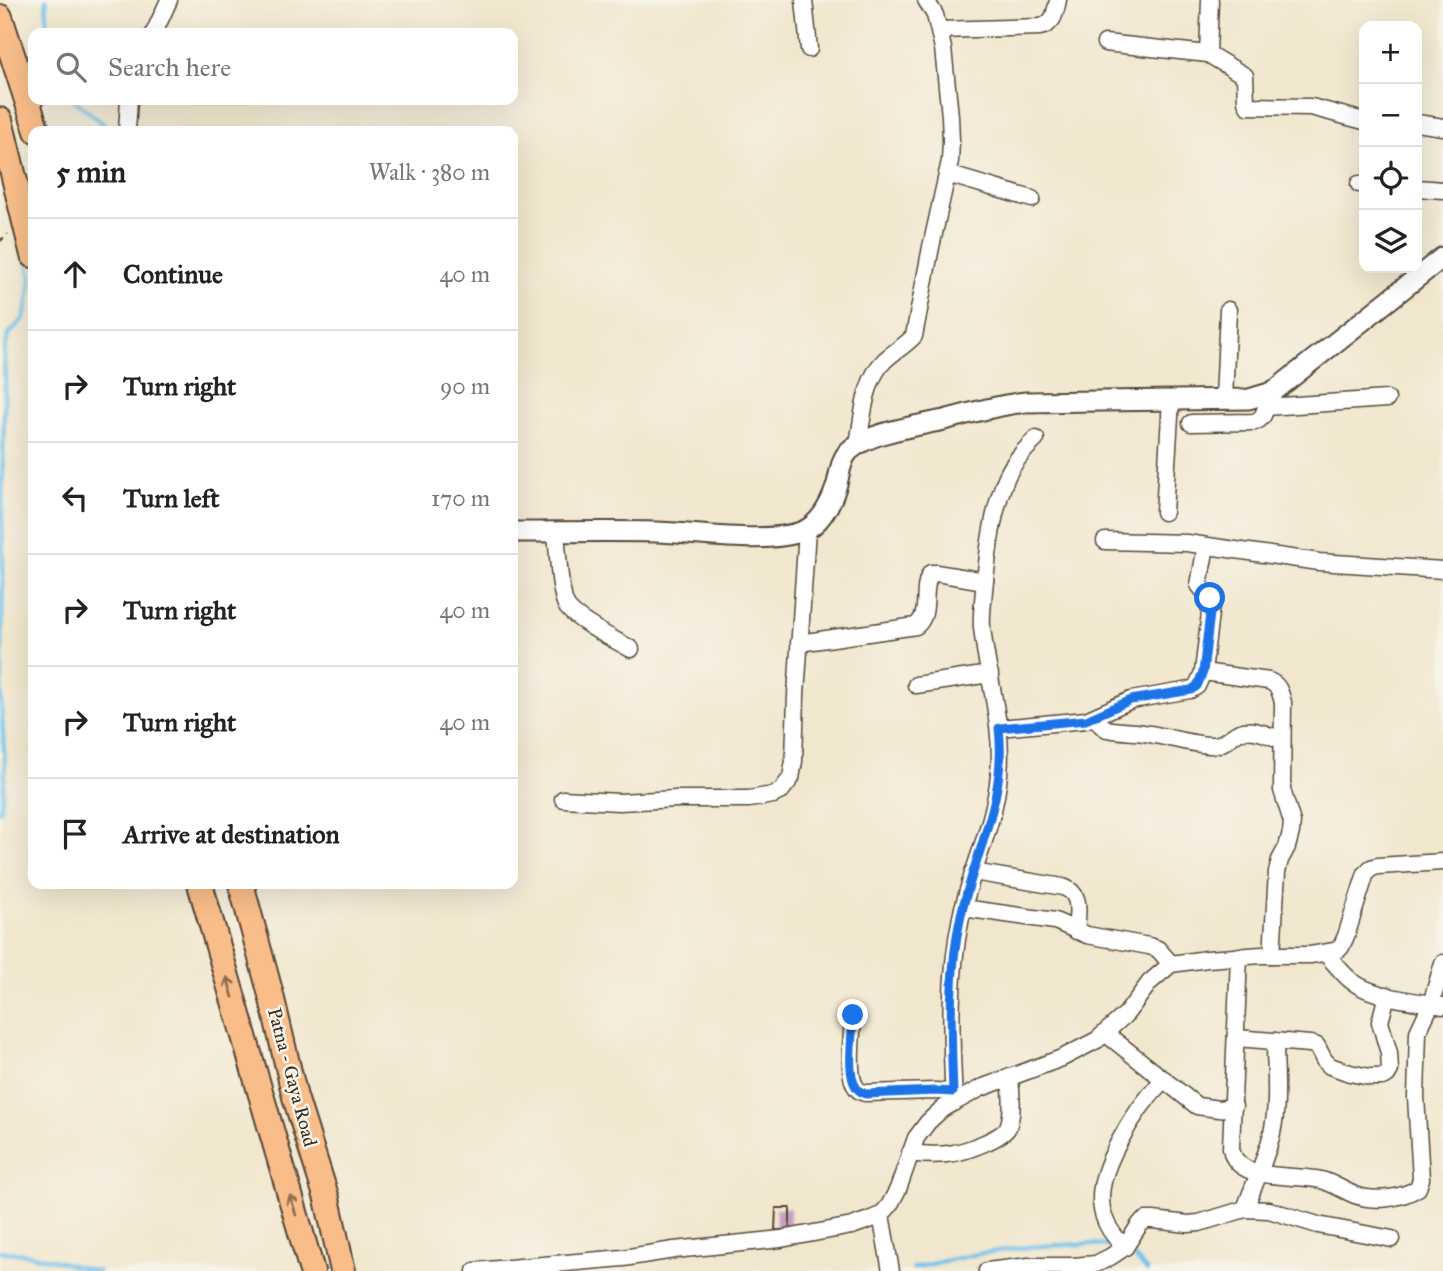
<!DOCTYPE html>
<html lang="en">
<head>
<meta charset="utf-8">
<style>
  :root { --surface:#fff; --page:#f6f6f6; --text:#222; --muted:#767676; --line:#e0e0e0 }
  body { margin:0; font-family:"IM FELL Great Primer",serif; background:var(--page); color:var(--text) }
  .controls { position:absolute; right:21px; top:21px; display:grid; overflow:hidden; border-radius:14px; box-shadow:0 7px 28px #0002 }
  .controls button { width:63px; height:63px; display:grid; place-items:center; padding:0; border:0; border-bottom:2px solid var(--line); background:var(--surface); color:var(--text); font:35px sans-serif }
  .stop { position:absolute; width:21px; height:21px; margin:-16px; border:5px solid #1a73e8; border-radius:50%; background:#fff }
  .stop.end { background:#1a73e8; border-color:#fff; box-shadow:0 2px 7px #0008 }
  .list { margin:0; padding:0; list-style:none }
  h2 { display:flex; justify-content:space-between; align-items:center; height:91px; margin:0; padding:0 28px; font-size:30px }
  h2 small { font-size:23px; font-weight:400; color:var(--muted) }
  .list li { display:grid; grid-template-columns:46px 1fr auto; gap:21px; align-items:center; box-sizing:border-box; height:112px; padding:0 28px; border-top:2px solid var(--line) }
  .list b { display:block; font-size:26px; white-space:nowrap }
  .list em { font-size:23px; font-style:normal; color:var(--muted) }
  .icon { flex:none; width:38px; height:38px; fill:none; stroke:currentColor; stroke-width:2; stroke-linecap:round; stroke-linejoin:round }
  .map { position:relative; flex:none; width:1443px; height:1271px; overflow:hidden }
  .search { position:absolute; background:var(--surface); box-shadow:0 7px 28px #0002; left:28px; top:28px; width:490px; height:77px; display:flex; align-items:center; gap:18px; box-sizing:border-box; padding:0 24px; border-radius:14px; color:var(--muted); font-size:26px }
  .panel { position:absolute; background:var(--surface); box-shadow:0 7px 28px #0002; left:28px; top:126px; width:490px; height:763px; border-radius:14px }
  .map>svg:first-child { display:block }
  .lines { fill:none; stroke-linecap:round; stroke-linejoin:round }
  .stream { stroke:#70c1eb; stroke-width:4.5 }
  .building { fill:#c6a1c2 }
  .minor-casing { stroke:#564638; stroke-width:19 }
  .tertiary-casing { stroke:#564638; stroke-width:23 }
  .primary-casing { stroke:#564638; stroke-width:28 }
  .path { stroke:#564638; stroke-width:2.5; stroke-dasharray:5 5; stroke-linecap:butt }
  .minor { stroke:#fff; stroke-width:16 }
  .tertiary { stroke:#fff; stroke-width:19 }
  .primary { stroke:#f8bd89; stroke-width:24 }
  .oneway { stroke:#906c4e }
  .route { stroke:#1a73e8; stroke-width:9 }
  .labels { text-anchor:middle; stroke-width:5; stroke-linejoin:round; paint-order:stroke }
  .street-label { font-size:19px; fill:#3b2a1e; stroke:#f7f3e8 }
</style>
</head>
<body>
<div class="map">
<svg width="1443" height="1271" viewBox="0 0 1443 1271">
  <rect width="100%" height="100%" fill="#f7f3e8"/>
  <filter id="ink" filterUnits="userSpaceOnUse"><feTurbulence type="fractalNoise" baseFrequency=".0143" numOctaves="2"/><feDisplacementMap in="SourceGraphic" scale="14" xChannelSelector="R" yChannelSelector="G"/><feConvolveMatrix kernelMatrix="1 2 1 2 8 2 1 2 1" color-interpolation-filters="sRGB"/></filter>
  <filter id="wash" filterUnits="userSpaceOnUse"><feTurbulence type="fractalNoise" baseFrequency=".00686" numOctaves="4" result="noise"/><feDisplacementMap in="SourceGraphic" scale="28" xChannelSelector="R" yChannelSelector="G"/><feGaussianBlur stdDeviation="1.57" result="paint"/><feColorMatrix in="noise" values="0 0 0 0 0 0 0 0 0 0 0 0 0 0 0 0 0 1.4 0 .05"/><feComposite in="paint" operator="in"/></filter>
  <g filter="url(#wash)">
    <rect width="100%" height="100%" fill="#f1e7ce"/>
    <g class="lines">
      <g class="stream">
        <polyline points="46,0 48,33"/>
        <polyline points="74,100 106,126 107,131"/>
        <polyline points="0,811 3,795 5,766 1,703 3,572 2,497 5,379 4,355 8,335 24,318 29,297 31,278 28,263"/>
        <path d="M0 1251C17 1253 33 1255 49 1259 66 1263 81 1269 98 1271"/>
        <polyline points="1135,1258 1147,1271"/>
        <path d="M913 1268C964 1256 1013 1246 1065 1245 1081 1244 1097 1243 1114 1247"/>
      </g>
    </g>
    <g id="blocks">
      <polygon class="building" points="776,1208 790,1208 790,1230 775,1230"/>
    </g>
  </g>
  <g filter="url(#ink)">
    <use href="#blocks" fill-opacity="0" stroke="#564638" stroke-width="2"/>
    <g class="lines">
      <defs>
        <g id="minor">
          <polyline points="804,0 809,49"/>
          <path d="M939 30 1040 27C1054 24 1055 13 1058 0"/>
          <polyline points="154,33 169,0"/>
          <polyline points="1105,43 1208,54 1245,76 1246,101 1248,106 1311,107 1364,121"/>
          <polyline points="1208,54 1210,0"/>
          <polyline points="1417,123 1443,127"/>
          <polyline points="127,131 129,100"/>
          <polyline points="947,174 1032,199"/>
          <polyline points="1359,184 1364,184"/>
          <polyline points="1417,188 1443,190"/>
          <polyline points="1224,399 1228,310"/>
          <polyline points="1266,407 1387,399"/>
          <path d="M1191 423 1254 422C1265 419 1265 409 1268 399"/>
          <path d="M858 444C863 418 864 381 884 361 893 352 905 346 914 336L931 247 950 161 951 141 950 116 943 48 935 15 926 0"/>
          <polyline points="1164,512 1171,400"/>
          <path d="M556 532C558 550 559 594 567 607 577 621 615 640 631 649"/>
          <polyline points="1105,541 1187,543 1319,562 1443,570"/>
          <path d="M799 643 916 626C932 613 920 589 931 573H936L985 581"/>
          <path d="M1203 672 1269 681C1279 685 1280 692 1283 702L1282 790 1292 822 1291 832 1287 847 1280 860 1277 872 1272 955"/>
          <polyline points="916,685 990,674"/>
          <path d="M1095 717 1101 725 1107 729C1121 732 1136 731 1150 734 1169 737 1197 746 1215 745 1226 744 1231 735 1240 732 1253 727 1270 736 1282 740"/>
          <polyline points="999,728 1086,720 1131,700 1190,690 1197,686 1203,672 1211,605 1210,598 1199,585 1206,546"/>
          <polyline points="563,799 619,802 676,799 749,799 773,795 781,791 791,778 794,761 796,695 807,530"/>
          <path d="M973 872 1063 887C1083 894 1077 913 1076 931"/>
          <polyline points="963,908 1055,921 1087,935 1149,946 1158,949 1171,964"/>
          <path d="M1326 954C1335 963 1343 975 1353 982 1375 998 1416 1001 1443 1006"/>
          <path d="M1239 956 1231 1148C1236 1184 1295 1173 1321 1180 1333 1183 1344 1191 1355 1195 1375 1202 1400 1199 1418 1188L1421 1179 1416 1097 1418 1032 1431 1004 1443 963"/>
          <path d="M853 1015C853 1032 846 1074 856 1087 859 1092 860 1091 865 1093L935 1091 953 1092"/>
          <polyline points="1105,1033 1197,1106 1219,1109 1234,1106"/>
          <polyline points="1236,1038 1310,1044 1317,1046 1324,1060 1330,1066 1350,1073 1370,1077 1382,1077 1387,1075 1390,1070 1389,1053 1380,1022 1387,995"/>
          <path d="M954 1102C951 1040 948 978 961 917 971 869 995 824 999 774 1004 724 987 677 982 627 981 615 983 603 984 590 988 553 992 511 1007 476 1014 461 1024 450 1036 439"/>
          <path d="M910 1153C924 1155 939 1156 954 1153 966 1151 1003 1138 1008 1127 1014 1112 1011 1092 1010 1077"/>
          <path d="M1245 1209C1254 1184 1266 1159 1272 1133 1279 1102 1275 1071 1275 1041"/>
          <polyline points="881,1215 891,1271"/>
          <path d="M1125 1247C1089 1215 1099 1179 1119 1142 1131 1119 1146 1098 1164 1079"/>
          <polyline points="475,1271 623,1258 674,1250 781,1239 852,1226 869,1220 881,1215 889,1206 898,1189 916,1138 928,1122 942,1109 981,1088 1062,1058 1097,1040 1126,1014 1150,982 1171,964 1207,959 1262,955 1310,955 1335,951 1341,947 1346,936 1366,873 1371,868 1378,866 1443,862"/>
          <polyline points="987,1271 1029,1266 1073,1266 1096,1264 1110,1257 1125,1247 1140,1224 1146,1220 1153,1220 1188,1224 1199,1223 1245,1209 1269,1210 1318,1225 1392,1239"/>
        </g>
        <path id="tertiary" d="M513 532C560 532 608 531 656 532 697 533 767 545 803 531 819 525 830 505 835 490 840 478 839 461 849 451 869 432 917 426 944 420 971 413 998 405 1026 402L1249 399 1269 393 1278 388 1443 257"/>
        <g id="primary">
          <polyline points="0,17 37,131"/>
          <polyline points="0,120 33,255"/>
          <polyline points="200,884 312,1271"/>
          <polyline points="241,884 271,995 295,1097 327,1199 343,1271"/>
        </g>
      </defs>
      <use href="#minor" class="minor-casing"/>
      <use href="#tertiary" class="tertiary-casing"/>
      <use href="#primary" class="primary-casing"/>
      <polyline class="path" points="0,241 8,234"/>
      <use href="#minor" class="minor"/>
      <use href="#tertiary" class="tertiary"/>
      <use href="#primary" class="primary"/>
    </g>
    <defs><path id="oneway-shaft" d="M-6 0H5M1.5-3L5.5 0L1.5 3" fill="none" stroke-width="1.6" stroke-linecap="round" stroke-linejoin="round" transform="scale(1.75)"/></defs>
    <g class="oneway">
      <use href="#oneway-shaft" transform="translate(230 987) rotate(-106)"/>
      <use href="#oneway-shaft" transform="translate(293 1205) rotate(-106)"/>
    </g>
  </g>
  <g class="lines" filter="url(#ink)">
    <path class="route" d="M853 1015C853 1032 846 1074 856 1087 859 1092 860 1091 865 1094L935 1091 953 1092C951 1033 948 973 961 915 976 850 1007 797 999 728L1086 720 1131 700 1191 690 1197 686 1203 672 1211 605 1210 598"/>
  </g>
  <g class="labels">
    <g class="street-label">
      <text transform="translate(293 1077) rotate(75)" y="7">Patna - Gaya Road</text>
    </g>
  </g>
</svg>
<div class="controls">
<button>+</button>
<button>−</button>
<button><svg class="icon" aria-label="locate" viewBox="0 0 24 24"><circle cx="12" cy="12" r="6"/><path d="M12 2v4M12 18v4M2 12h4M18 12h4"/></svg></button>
<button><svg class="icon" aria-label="layers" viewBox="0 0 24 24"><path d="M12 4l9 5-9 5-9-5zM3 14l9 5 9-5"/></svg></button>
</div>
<div class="stop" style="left:1210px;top:598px"></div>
<div class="stop end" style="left:853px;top:1015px"></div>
<div class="search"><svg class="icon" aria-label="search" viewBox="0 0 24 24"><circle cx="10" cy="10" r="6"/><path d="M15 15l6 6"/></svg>Search here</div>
<section class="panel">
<h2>5 min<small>Walk · 380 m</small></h2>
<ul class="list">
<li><svg class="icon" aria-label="ahead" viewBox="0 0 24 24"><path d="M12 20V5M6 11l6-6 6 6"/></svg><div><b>Continue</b></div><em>40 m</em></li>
<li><svg class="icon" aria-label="right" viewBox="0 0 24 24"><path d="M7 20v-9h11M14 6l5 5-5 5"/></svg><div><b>Turn right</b></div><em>90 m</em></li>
<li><svg class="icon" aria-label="left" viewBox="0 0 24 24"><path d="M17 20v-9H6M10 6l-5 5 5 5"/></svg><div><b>Turn left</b></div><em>170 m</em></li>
<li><svg class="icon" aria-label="right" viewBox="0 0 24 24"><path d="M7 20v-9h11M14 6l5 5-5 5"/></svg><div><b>Turn right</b></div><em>40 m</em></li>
<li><svg class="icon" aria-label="right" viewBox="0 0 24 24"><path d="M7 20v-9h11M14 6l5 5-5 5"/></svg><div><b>Turn right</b></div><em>40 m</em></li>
<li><svg class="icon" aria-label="arrive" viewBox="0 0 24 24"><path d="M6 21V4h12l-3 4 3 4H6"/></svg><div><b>Arrive at destination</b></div></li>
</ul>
</section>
</div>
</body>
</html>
